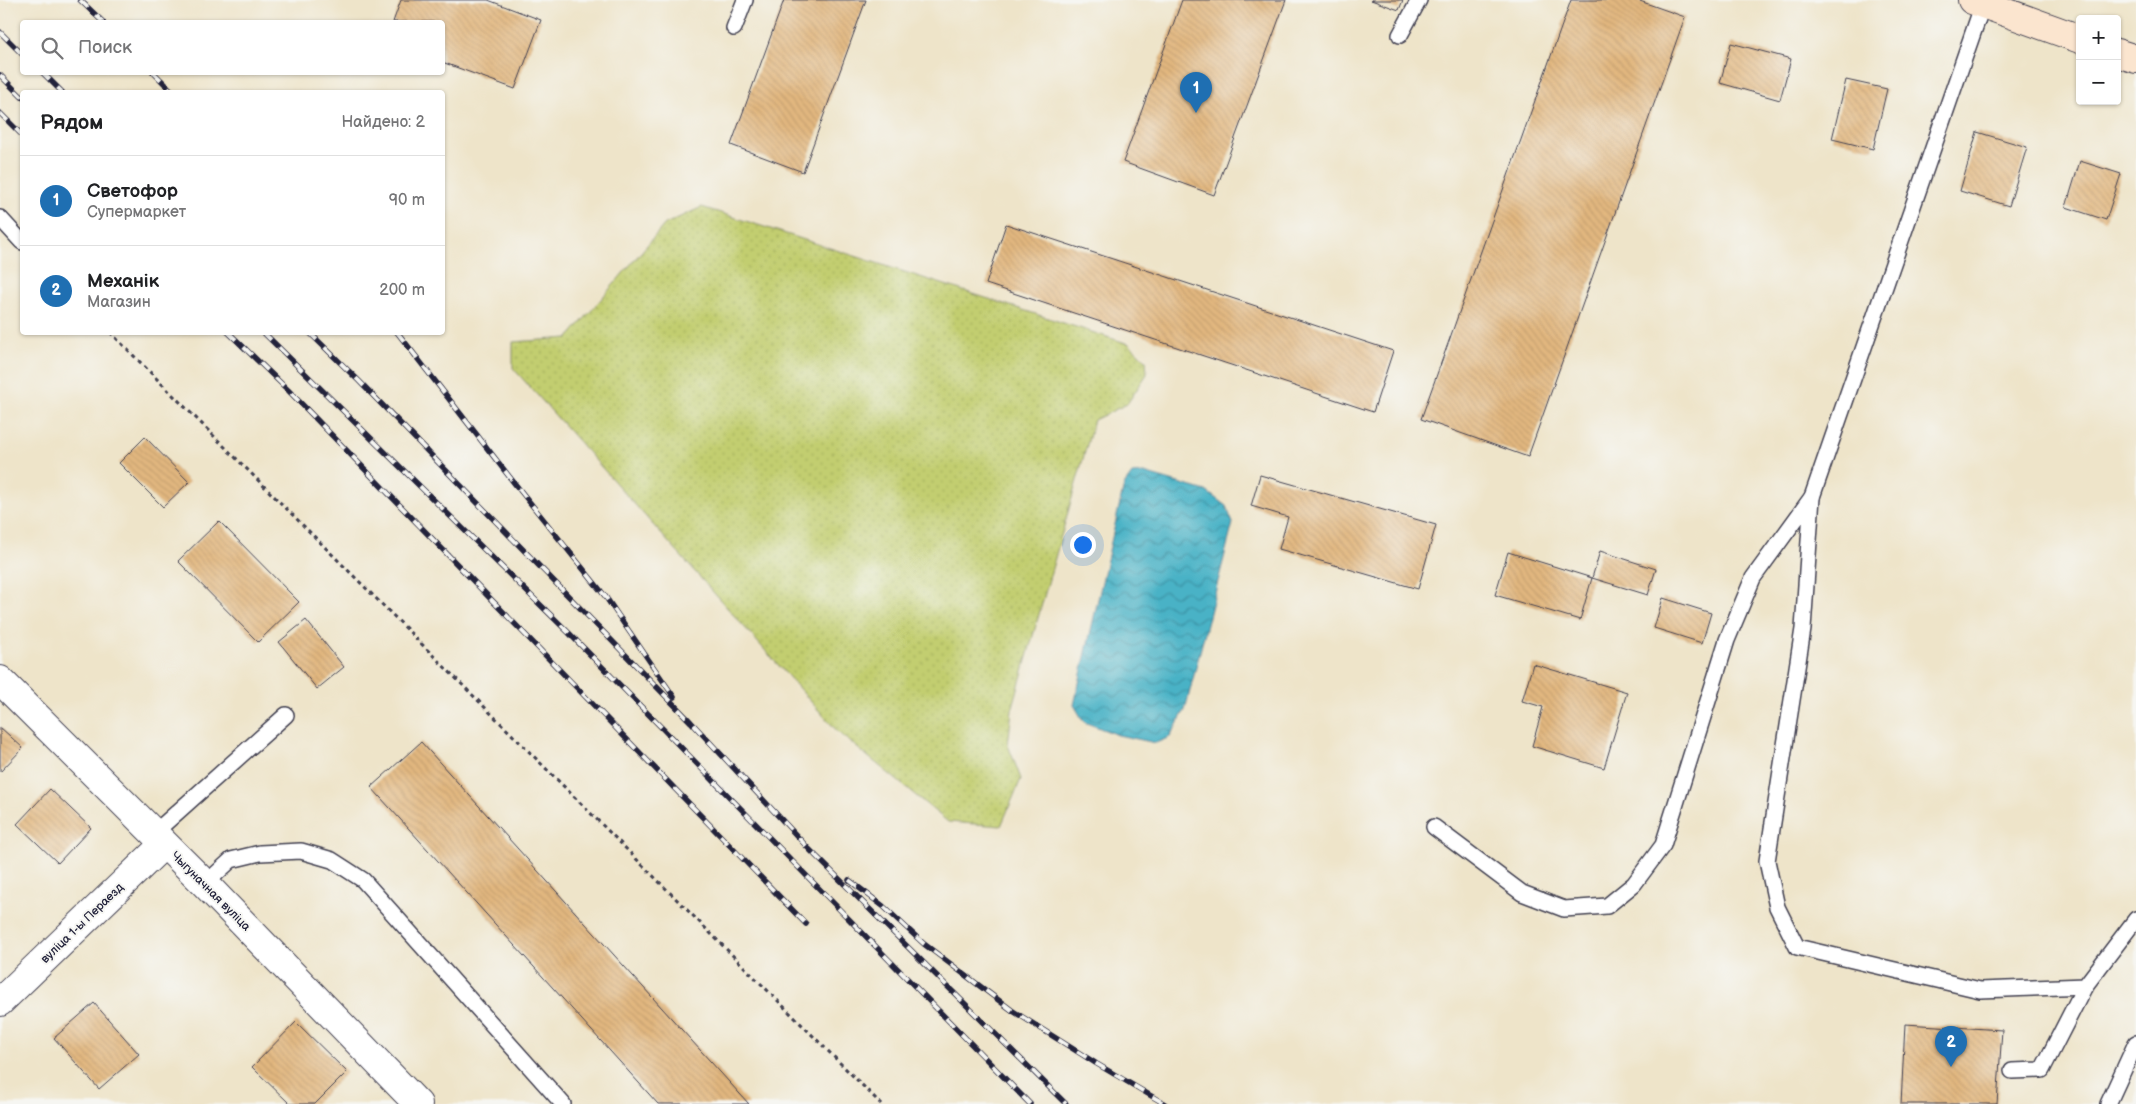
<!DOCTYPE html>
<html lang="ru">
<head>
<meta charset="utf-8">
<style>
  :root { --surface:#fff; --page:#f6f6f6; --text:#202124; --muted:#757577; --line:#e0e0e0; --accent:#1f6fb2 }
  body { margin:0; font-family:"Balsamiq Sans",sans-serif; background:var(--page); color:var(--text) }
  .controls { position:absolute; right:15px; top:15px; display:grid; overflow:hidden; border-radius:5px; box-shadow:0 1px 4px #0004 }
  .controls button { width:45px; height:45px; display:grid; place-items:center; padding:0; border:0; border-bottom:1px solid var(--line); background:var(--surface); color:var(--text); font:25px sans-serif }
  .you { position:absolute; left:1082px; top:544px; width:18px; height:18px; margin:-12px; border:4px solid #fff; border-radius:50%; background:#1a73e8; box-shadow:0 0 0 8px #1a73e833 }
  .badge { display:grid; place-items:center; width:32px; height:32px; border-radius:50%; background:var(--accent); color:#fff; font-size:16px; font-weight:700 }
  .pin { position:absolute; translate:-50% -41px; filter:drop-shadow(0 1px 2px #0008) }
  .pin::after { content:''; position:absolute; top:26px; width:18px; height:15px; background:inherit; clip-path:polygon(0 0,100% 0,50% 100%) }
  .list { margin:0; padding:0; list-style:none }
  h2 { display:flex; justify-content:space-between; align-items:center; height:65px; margin:0; padding:0 20px; font-size:21px }
  h2 small { font-size:16px; font-weight:400; color:var(--muted) }
  .list li { display:grid; grid-template-columns:32px 1fr auto; gap:15px; align-items:center; box-sizing:border-box; height:90px; padding:0 20px; border-top:1px solid var(--line) }
  .list b { display:block; font-size:19px; white-space:nowrap }
  .list p { margin:0; font-size:16px; white-space:nowrap; color:var(--muted) }
  .list em { font-size:16px; font-style:normal; color:var(--muted) }
  .icon { flex:none; width:28px; height:28px; fill:none; stroke:currentColor; stroke-width:2; stroke-linecap:round; stroke-linejoin:round }
  .map { position:relative; flex:none; width:2136px; height:1104px; overflow:hidden }
  .search { position:absolute; background:var(--surface); box-shadow:0 1px 4px #0004; left:20px; top:20px; width:425px; height:55px; display:flex; align-items:center; gap:12px; box-sizing:border-box; padding:0 18px; border-radius:5px; color:var(--muted); font-size:19px }
  .panel { position:absolute; background:var(--surface); box-shadow:0 1px 4px #0004; left:20px; top:90px; width:425px; height:245px; border-radius:5px }
  .map>svg:first-child { display:block }
  .grass { fill:url(#grass-dots); stroke:#727855 }
  .water { fill:url(#water-waves); stroke:#356a80 }
  .building { fill:url(#building-back-hatch) }
  .lines { fill:none; stroke-linecap:round; stroke-linejoin:round }
  .lane-casing { stroke:#413f50; stroke-width:18 }
  .street-casing { stroke:#413f50; stroke-width:30 }
  .secondary-casing { stroke:#413f50; stroke-width:30 }
  .path { stroke:#413f50; stroke-width:3; stroke-dasharray:4 4; stroke-linecap:butt }
  .lane { stroke:#fff; stroke-width:15 }
  .street { stroke:#fff; stroke-width:28 }
  .secondary { stroke:#fbe5cf; stroke-width:28 }
  .rail-casing { stroke:#22223b; stroke-width:5.5 }
  .rail { stroke:#f6f6f2; stroke-width:4; stroke-dasharray:11; stroke-linecap:butt }
  .labels { text-anchor:middle; stroke-width:4; stroke-linejoin:round; paint-order:stroke }
  .street-label { font-size:12px; fill:#22223b; stroke:#f6f6f2 }
</style>
</head>
<body>
<div class="map">
<svg width="2136" height="1104" viewBox="0 0 2136 1104">
  <defs>
    <pattern id="grass-dots" width="8" height="8" patternUnits="userSpaceOnUse" patternTransform="scale(1.25)"><rect width="8" height="8" fill="#c2ce6f"/><path d="M2 2h.1M6 6h.1" fill="none" stroke="#a6b161" stroke-width="1.8" stroke-linecap="round"/></pattern>
    <pattern id="water-waves" width="16" height="10" patternUnits="userSpaceOnUse" patternTransform="scale(1.25)"><rect width="16" height="10" fill="#48b2c6"/><path d="M0 5q4-4 8 0t8 0" fill="none" stroke="#3c90a2"/></pattern>
    <pattern id="building-back-hatch" width="6" height="6" patternUnits="userSpaceOnUse" patternTransform="scale(1.25)"><rect width="6" height="6" fill="#e2b77f"/><path d="M-1 5l2 2M0 0l6 6M5-1l2 2" fill="none" stroke="#c29d6f"/></pattern>
  </defs>
  <rect width="100%" height="100%" fill="#f6f6f2"/>
  <filter id="ink" filterUnits="userSpaceOnUse"><feTurbulence type="fractalNoise" baseFrequency=".02" numOctaves="2"/><feDisplacementMap in="SourceGraphic" scale="10" xChannelSelector="R" yChannelSelector="G"/><feConvolveMatrix kernelMatrix="1 2 1 2 8 2 1 2 1" color-interpolation-filters="sRGB"/></filter>
  <filter id="wash" filterUnits="userSpaceOnUse"><feTurbulence type="fractalNoise" baseFrequency=".0096" numOctaves="4" result="noise"/><feDisplacementMap in="SourceGraphic" scale="20" xChannelSelector="R" yChannelSelector="G"/><feGaussianBlur stdDeviation="1.12" result="paint"/><feColorMatrix in="noise" values="0 0 0 0 0 0 0 0 0 0 0 0 0 0 0 0 0 1.4 0 .05"/><feComposite in="paint" operator="in"/></filter>
  <g filter="url(#wash)">
    <rect width="100%" height="100%" fill="#eee4c9"/>
    <polygon class="grass" points="702,207 1129,344 1146,360 1147,374 1127,404 1094,420 1012,710 1008,745 1021,779 1001,826 948,822 838,732 513,368 513,342 568,338 665,224"/>
    <polygon class="water" points="1144,473 1206,491 1226,506 1233,523 1185,710 1170,737 1156,743 1118,735 1084,722 1074,705 1124,485 1132,474"/>
    <g id="blocks">
      <g class="building">
        <polygon points="401,0 488,0 541,20 515,89 442,62 442,22 393,22"/>
        <polygon points="784,0 866,0 803,172 731,145"/>
        <polygon points="1182,0 1286,0 1214,195 1123,162"/>
        <polygon points="1371,0 1403,0 1399,10"/>
        <polygon points="1571,0 1637,0 1685,17 1528,457 1421,419"/>
        <polygon points="1731,43 1791,59 1780,100 1720,83"/>
        <polygon points="1846,80 1887,89 1873,149 1832,139"/>
        <polygon points="1977,132 2027,147 2009,206 1960,191"/>
        <polygon points="2080,161 2121,174 2106,220 2066,207"/>
        <polygon points="1006,224 1393,351 1373,412 986,284"/>
        <polygon points="145,437 189,482 163,507 119,463"/>
        <polygon points="1260,475 1436,525 1418,589 1279,549 1288,517 1251,506"/>
        <polygon points="219,521 299,602 258,642 178,561"/>
        <polygon points="1600,551 1656,569 1648,595 1592,578"/>
        <polygon points="1508,552 1592,578 1580,620 1495,595"/>
        <polygon points="1663,598 1711,613 1702,643 1654,628"/>
        <polygon points="306,620 344,667 317,689 279,642"/>
        <polygon points="1533,664 1627,692 1604,768 1532,746 1543,707 1522,701"/>
        <polygon points="0,727 23,748 0,772"/>
        <polygon points="421,742 749,1104 658,1104 371,787"/>
        <polygon points="50,789 91,828 58,863 17,824"/>
        <polygon points="94,1003 139,1054 99,1089 54,1038"/>
        <polygon points="296,1022 347,1072 315,1104 290,1104 252,1067"/>
        <polygon points="1905,1024 2002,1030 1997,1104 1901,1104"/>
      </g>
    </g>
  </g>
  <g filter="url(#ink)">
    <use href="#blocks" fill-opacity="0" stroke="#413f50" stroke-width="1"/>
    <g class="lines">
      <defs>
        <g id="lane">
          <polyline points="734,28 745,0"/>
          <polyline points="1400,35 1419,0"/>
          <polyline points="0,218 22,242"/>
          <polyline points="1812,497 1803,629 1767,861 1777,907 1797,947 1980,990 2085,986 2136,919"/>
          <polyline points="1434,827 1522,893 1564,909 1607,906 1634,884 1663,845 1727,640 1753,578 1812,497 1983,4"/>
          <polyline points="153,834 286,715"/>
          <polyline points="205,884 231,860 260,853 301,851 332,860 363,880 563,1104"/>
          <polyline points="2012,1071 2042,1070 2085,986"/>
          <polyline points="2108,1104 2136,1043"/>
        </g>
        <g id="street">
          <polyline points="0,680 205,884 418,1104"/>
          <polyline points="0,1002 164,844"/>
        </g>
        <g id="secondary">
          <polyline points="1972,0 2080,39"/>
          <polyline points="2117,53 2136,59"/>
        </g>
      </defs>
      <use href="#lane" class="lane-casing"/>
      <use href="#street" class="street-casing"/>
      <use href="#secondary" class="secondary-casing"/>
      <polyline class="path" points="110,332 881,1104"/>
      <use href="#lane" class="lane"/>
      <use href="#street" class="street"/>
      <use href="#secondary" class="secondary"/>
      <defs>
        <g id="rail">
          <polyline points="80,0 103,22"/>
          <polyline points="0,32 22,54"/>
          <polyline points="42,72 62,92"/>
          <polyline points="153,72 173,92"/>
          <polyline points="0,75 22,97"/>
          <polyline points="0,113 22,135"/>
          <polyline points="228,332 288,390 806,924"/>
          <polyline points="263,332 568,632 1030,1104"/>
          <polyline points="309,332 359,381 691,722 809,849 1066,1104"/>
          <polyline points="397,332 515,484 605,596 674,697"/>
          <polyline points="849,880 883,906 924,944 1013,1011 1097,1064 1165,1104"/>
        </g>
      </defs>
      <use href="#rail" class="rail-casing"/>
      <use href="#rail" class="rail"/>
    </g>
  </g>
  <g class="labels">
    <g class="street-label">
      <text transform="translate(211 891) rotate(45)" y="4">Чыгуначная вуліца</text>
      <text transform="translate(82 923) rotate(-44)" y="4">вуліца 1-ы Пераезд</text>
    </g>
  </g>
</svg>
<div class="controls">
<button>+</button>
<button>−</button>
</div>
<div class="you"></div>
<div class="pin badge" style="left:1196px;top:113px">1</div>
<div class="pin badge" style="left:1951px;top:1067px">2</div>
<div class="search"><svg class="icon" aria-label="search" viewBox="0 0 24 24"><circle cx="10" cy="10" r="6"/><path d="M15 15l6 6"/></svg>Поиск</div>
<section class="panel">
<h2>Рядом<small>Найдено: 2</small></h2>
<ul class="list">
<li><span class="badge">1</span><div><b>Светофор</b><p>Супермаркет</p></div><em>90 m</em></li>
<li><span class="badge">2</span><div><b>Механік</b><p>Магазин</p></div><em>200 m</em></li>
</ul>
</section>
</div>
</body>
</html>
